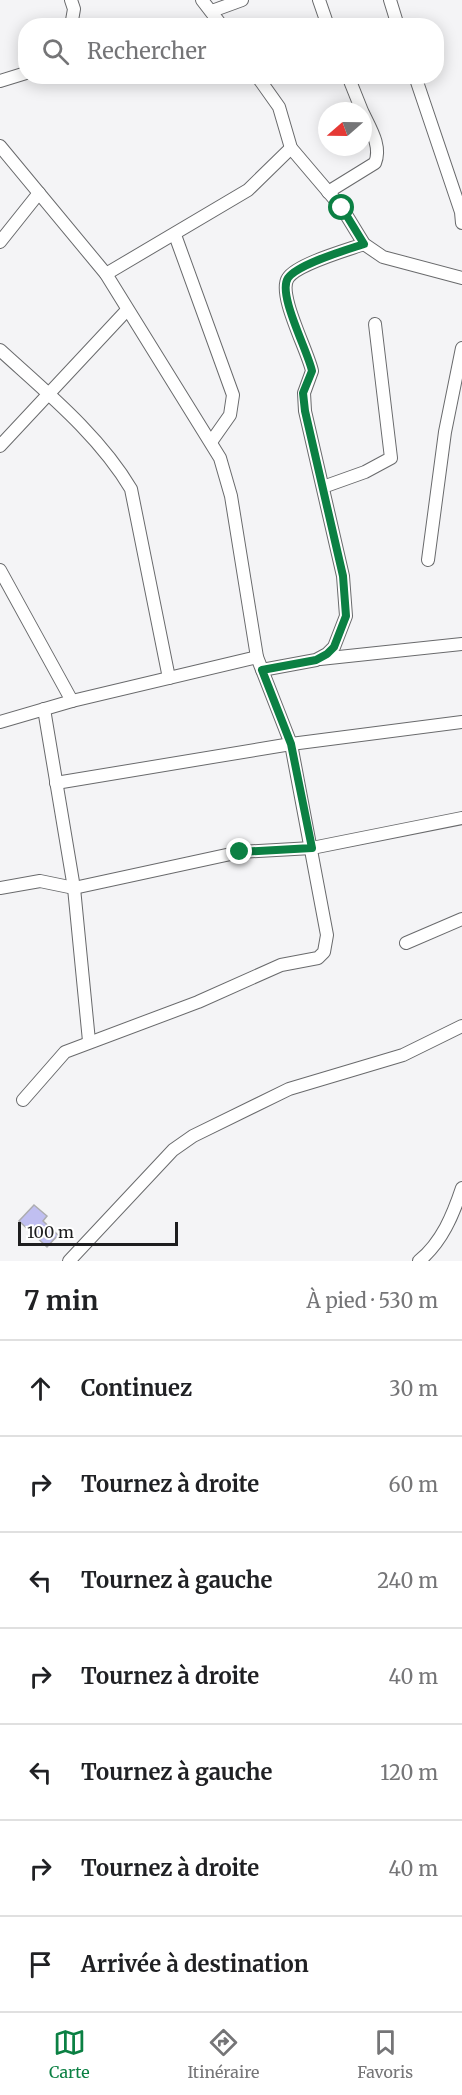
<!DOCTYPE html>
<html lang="fr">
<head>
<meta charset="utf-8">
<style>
  :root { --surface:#fff; --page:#f6f6f6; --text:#202124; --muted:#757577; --line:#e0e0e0; --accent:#0b8043 }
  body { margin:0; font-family:Merriweather,serif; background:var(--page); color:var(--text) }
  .compass { position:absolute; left:318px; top:102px; width:54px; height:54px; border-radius:50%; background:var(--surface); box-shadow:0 3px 15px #0003; rotate:250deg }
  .scale { position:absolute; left:18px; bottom:15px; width:160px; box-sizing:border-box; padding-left:6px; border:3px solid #1e1e1f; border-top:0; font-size:16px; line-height:21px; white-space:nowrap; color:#1e1e1f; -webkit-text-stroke:4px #fff; paint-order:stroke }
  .stop { position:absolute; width:18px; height:18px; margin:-14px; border:4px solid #0b8043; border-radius:50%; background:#fff }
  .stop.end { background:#0b8043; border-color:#fff; box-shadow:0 2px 6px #0008 }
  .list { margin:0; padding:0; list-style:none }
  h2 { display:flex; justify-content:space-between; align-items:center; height:78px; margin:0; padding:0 24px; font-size:26px }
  h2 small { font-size:20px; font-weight:400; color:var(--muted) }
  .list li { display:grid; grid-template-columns:39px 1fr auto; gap:18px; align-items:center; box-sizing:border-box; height:96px; padding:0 24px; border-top:2px solid var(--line) }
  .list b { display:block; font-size:22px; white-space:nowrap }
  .list em { font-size:20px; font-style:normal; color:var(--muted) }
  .icon { flex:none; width:33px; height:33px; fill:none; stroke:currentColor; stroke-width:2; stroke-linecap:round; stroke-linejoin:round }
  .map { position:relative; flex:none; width:462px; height:1261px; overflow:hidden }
  .search { position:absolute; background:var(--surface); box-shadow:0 3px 15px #0003; left:18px; right:18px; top:18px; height:66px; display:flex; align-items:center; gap:15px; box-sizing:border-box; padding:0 21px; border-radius:24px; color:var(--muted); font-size:22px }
  .sheet { height:750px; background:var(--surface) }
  nav { display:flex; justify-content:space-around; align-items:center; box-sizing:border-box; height:84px; border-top:2px solid var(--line); background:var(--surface); font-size:16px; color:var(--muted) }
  nav a { display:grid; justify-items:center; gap:3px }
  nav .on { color:var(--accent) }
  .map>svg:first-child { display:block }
  .building { fill:#c0bff1; stroke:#adadb0; stroke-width:1.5 }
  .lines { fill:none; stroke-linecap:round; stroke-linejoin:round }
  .minor-casing { stroke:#696a6c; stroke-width:14 }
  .minor { stroke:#fff; stroke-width:12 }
  .route { stroke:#0b8043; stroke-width:8 }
</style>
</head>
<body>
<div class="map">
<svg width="462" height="1261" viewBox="0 0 462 1261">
  <rect width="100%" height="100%" fill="#f4f4f6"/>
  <polygon class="building" points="34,1205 47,1216 43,1221 58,1235 47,1247 19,1221"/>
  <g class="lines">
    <defs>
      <g id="minor">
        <polyline points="71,0 74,9 71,26"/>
        <polyline points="202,0 222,26"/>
        <polyline points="319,0 328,26"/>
        <polyline points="390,0 398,26"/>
        <polyline points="212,11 242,0"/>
        <polyline points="257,76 279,107 291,148 342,208 364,244 383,257 462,278"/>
        <polyline points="348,76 362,111"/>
        <polyline points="415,76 461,212 462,223"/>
        <polyline points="0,81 26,73"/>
        <polyline points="0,146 106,274 220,458 231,496 257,657 291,744 327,935 324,952 318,958 281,965 198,1002 65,1052 23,1100"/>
        <path d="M328 192 375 163C382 146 370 128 363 113"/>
        <polyline points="175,235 233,395 230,415 211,442"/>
        <polyline points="0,242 39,193"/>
        <polyline points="106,274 248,190 291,148"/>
        <path d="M0 350C46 392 99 435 131 489L169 678"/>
        <polyline points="0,446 127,310"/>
        <polyline points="323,487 365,472 391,458 375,324"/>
        <polyline points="428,560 445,432 462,348"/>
        <polyline points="0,570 72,701"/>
        <polyline points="320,659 462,644"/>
        <path d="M262 670 316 660 327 654 334 647 346 616 343 576 305 411 304 393 312 371C308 351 277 294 288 278 297 264 347 250 364 244"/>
        <polyline points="44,709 74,888 89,1041"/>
        <polyline points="0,722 72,701 257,657"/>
        <polyline points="56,783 291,744 462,722"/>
        <polyline points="0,888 40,881 74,888 240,852 312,848 462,818"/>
        <polyline points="406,943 462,919"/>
        <polyline points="69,1261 173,1150 193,1136 289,1089 403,1055 462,1026"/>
        <path d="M419 1261C442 1242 453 1215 462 1188"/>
      </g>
    </defs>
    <use href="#minor" class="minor-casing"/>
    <use href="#minor" class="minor"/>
  </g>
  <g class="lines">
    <path class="route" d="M240 852 312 848 291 744 262 670 316 660 327 654 334 647 346 616 343 576 305 411 303 393 312 371C308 351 277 294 288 278 298 264 346 250 364 244L342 208"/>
  </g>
</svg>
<svg class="compass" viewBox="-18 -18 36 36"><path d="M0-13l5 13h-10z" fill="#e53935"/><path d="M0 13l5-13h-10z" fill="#757577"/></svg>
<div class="scale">100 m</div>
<div class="stop" style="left:342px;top:208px"></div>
<div class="stop end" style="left:240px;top:852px"></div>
<div class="search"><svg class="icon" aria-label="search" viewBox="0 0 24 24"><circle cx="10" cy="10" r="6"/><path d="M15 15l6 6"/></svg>Rechercher</div>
</div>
<section class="sheet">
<h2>7 min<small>À pied · 530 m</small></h2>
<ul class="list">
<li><svg class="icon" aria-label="ahead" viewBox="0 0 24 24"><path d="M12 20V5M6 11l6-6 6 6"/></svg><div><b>Continuez</b></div><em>30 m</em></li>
<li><svg class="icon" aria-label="right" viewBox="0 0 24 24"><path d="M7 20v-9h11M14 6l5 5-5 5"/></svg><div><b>Tournez à droite</b></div><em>60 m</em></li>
<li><svg class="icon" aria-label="left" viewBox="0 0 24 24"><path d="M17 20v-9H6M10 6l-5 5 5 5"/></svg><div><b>Tournez à gauche</b></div><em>240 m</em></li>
<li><svg class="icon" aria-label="right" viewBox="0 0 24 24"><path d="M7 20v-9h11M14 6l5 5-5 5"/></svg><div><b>Tournez à droite</b></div><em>40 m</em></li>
<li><svg class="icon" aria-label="left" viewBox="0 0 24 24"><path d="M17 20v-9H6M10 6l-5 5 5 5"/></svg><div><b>Tournez à gauche</b></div><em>120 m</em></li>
<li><svg class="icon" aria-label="right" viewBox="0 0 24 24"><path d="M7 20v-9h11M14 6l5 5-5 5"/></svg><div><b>Tournez à droite</b></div><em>40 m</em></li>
<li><svg class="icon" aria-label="arrive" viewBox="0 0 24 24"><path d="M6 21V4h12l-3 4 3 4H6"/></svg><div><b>Arrivée à destination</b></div></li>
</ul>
</section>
<nav>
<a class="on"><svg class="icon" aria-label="map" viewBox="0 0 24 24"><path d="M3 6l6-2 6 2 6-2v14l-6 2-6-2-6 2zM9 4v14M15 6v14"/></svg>Carte</a>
<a><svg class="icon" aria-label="directions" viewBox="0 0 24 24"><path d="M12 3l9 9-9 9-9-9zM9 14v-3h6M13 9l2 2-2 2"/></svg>Itinéraire</a>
<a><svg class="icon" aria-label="saved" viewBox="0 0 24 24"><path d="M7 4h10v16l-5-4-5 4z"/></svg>Favoris</a>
</nav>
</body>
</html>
